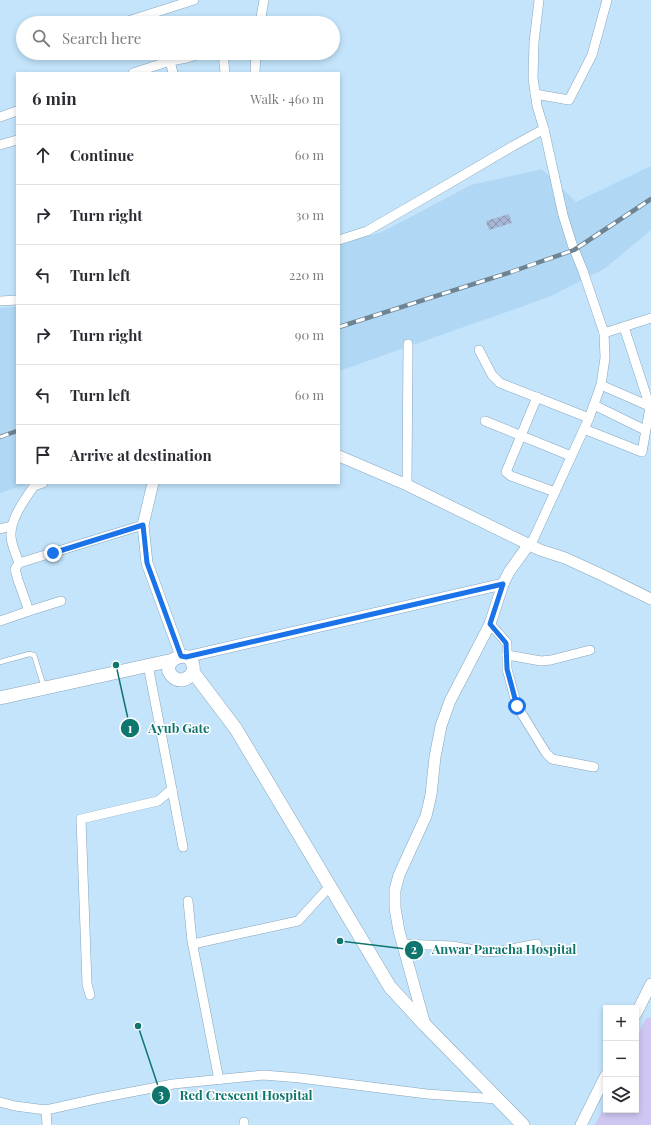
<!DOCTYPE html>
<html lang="en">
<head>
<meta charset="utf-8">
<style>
  :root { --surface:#fff; --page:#f7f7f7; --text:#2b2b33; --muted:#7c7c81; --line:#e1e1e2 }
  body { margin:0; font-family:"Playfair Display",serif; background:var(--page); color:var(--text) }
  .controls { position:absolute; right:12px; bottom:12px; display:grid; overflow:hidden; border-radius:0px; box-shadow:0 2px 6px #0003 }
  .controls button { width:36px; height:36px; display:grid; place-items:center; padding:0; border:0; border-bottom:1px solid var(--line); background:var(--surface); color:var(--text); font:20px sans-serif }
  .stop { position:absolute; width:12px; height:12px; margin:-9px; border:3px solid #1a73e8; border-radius:50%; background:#fff }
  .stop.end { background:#1a73e8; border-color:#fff; box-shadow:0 1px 4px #0008 }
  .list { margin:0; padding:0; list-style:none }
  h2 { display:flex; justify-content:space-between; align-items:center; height:52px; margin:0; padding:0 16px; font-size:17px }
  h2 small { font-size:13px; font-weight:400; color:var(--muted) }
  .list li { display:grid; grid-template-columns:26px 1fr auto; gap:12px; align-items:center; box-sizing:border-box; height:60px; padding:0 16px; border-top:1px solid var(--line) }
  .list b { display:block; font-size:15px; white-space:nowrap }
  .list em { font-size:13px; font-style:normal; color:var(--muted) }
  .icon { flex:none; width:22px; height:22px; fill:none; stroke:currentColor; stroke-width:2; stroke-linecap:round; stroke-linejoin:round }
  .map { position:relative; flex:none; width:651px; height:1125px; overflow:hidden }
  .search { position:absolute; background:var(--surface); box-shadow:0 2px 6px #0003; left:16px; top:16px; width:324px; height:44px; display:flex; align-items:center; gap:10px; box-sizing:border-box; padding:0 14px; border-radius:22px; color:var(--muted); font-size:15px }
  .panel { position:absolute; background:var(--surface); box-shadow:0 2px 6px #0003; left:16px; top:72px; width:324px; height:412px; border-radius:0px }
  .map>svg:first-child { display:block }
  .built { fill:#b0d8f4 }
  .green { fill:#cfc7f2 }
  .building { fill:url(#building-cross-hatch) }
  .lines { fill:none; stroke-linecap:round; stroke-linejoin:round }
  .service-casing { stroke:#87a6bc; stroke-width:5.5 }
  .minor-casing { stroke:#87a6bc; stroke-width:10 }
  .tertiary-casing { stroke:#87a6bc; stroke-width:12 }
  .secondary-casing { stroke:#87a6bc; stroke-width:14 }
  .service { stroke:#fff; stroke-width:4.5 }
  .minor { stroke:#fff; stroke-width:9 }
  .tertiary { stroke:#fff; stroke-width:11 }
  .secondary { stroke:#fff; stroke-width:13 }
  .rail-casing { stroke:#6e8493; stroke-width:4.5 }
  .rail { stroke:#fff; stroke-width:3; stroke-dasharray:9; stroke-linecap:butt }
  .route { stroke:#1a73e8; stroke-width:5 }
  .leader { fill:none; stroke:#0f766e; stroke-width:1.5 }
  .callout-dot { fill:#0f766e; stroke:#fff; stroke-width:1.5 }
  .mark-label { font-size:12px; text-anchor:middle; font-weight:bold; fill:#fff }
  .callout-label { font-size:13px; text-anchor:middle; font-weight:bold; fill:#0f766e; stroke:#fff; stroke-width:3; stroke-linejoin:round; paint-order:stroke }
</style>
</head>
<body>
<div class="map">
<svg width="651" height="1125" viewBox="0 0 651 1125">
  <defs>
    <pattern id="building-cross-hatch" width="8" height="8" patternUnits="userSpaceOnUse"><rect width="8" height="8" fill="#a8b6d5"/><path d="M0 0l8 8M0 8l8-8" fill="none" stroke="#8995af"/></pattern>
  </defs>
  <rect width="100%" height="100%" fill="#c3e4fb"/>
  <g class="built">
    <polygon points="651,166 651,230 604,269 549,297 339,371 339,244 382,232 471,185 542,169 576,202"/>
    <polygon points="17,307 17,483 30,483 0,493 0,308"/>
  </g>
  <polygon class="green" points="646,1018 651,1018 651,1125 595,1125 606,1103 606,1110 636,1110 636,1039"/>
  <polygon class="building" points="509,214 512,223 489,230 486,221"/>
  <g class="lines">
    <defs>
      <polyline id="service" points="0,662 29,654 34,655 44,687"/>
      <g id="minor">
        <polyline points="122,23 194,0"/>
        <polyline points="260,23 264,0"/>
        <polyline points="223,53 225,73"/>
        <polyline points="170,61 173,73"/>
        <polyline points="133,73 170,61 187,58 203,53"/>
        <polyline points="255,73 256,53"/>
        <polyline points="535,94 569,100 592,55 607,0"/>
        <polyline points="0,117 17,111"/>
        <polyline points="0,145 17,140"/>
        <polyline points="339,240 367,231 438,190 513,146 544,129"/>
        <polyline points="0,301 17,300"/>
        <polyline points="604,333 651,318"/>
        <polyline points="479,350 492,375 500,383 589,418"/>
        <polyline points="601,385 651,407"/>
        <polyline points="537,397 506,472 511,476 555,492"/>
        <polyline points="594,405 645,430"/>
        <polyline points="485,421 571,456"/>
        <polyline points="584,429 642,452 650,407 624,327"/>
        <polyline points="407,485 408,344"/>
        <polyline points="0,529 11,526"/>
        <polyline points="529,544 533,540 589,418 601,385 605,358 604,333 583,271 572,244 563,215 544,129 537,106 533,78 534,42 539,0"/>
        <polyline points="19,563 143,525"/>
        <path d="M29 611 18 580 15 569 19 563C16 554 11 544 11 536 10 519 25 499 34 486L43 483"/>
        <polyline points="0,621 29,611 61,601"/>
        <polyline points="490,624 507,643 507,669 517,706 546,753 552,759 594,767"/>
        <polyline points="507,655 541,661 551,660 590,650"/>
        <polyline points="148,665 183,847"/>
        <polyline points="188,901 192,941 219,1080"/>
        <polyline points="193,944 298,921 330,886"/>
        <polyline points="402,944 452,946 486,952 501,951 537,944"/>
        <polyline points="90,995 87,984 81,819 158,801 172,789"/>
        <polyline points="0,1102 15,1106 46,1110 100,1098 173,1084 263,1075 300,1078 427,1094 497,1099"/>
        <polyline points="46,1110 47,1125"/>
        <polyline points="244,1122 244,1125"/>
      </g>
      <g id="tertiary">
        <polyline points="339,456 407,485 540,550 565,558 602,575 651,599"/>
        <polyline points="153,483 143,525 147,563 181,656"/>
        <polyline points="186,657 503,584"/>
        <polyline points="636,1014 651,984"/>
        <polyline points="425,1025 399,931 395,908 395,890 399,875 426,816 431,795 435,757 441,726 450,701 490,624 503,584 509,572 529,544"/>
        <polyline points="581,1125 606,1075"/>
      </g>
      <g id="secondary">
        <path d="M193 672C188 680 179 683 172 676 157 659 197 644 193 672L236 729 390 987 425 1025 523 1125"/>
        <polyline points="0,698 173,660"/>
      </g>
    </defs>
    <use href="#service" class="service-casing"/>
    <use href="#minor" class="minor-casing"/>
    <use href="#tertiary" class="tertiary-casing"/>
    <use href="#secondary" class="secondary-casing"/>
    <use href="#service" class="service"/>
    <use href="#minor" class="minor"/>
    <use href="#tertiary" class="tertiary"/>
    <use href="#secondary" class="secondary"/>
    <defs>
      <g id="rail">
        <polyline points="339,327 511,272 574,250 651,199"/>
        <polyline points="0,437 17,431"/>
      </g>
    </defs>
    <use href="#rail" class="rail-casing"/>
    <use href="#rail" class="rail"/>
  </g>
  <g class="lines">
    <polyline class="route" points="53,553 143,525 147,563 181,656 186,657 503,584 490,624 506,643 507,669 517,706"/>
  </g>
  <path class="leader" d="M116 665L130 728M340 941L414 950M138 1026L161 1095"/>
  <g class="callout-dot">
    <circle cx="116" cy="665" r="4"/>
    <circle cx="340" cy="941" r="4"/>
    <circle cx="138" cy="1026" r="4"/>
    <circle cx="130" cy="728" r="10"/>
    <circle cx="414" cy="950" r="10"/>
    <circle cx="161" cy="1095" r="10"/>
  </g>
  <g class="mark-label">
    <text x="130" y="733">1</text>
    <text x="414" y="954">2</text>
    <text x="161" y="1099">3</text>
  </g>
  <g class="callout-label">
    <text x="179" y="733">Ayub Gate</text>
    <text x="504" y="954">Anwar Paracha Hospital</text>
    <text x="246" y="1100">Red Crescent Hospital</text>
  </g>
</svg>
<div class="controls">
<button>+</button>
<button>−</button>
<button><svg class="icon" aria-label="layers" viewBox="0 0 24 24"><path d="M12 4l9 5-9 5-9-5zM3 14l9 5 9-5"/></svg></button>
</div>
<div class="stop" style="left:517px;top:706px"></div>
<div class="stop end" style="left:53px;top:553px"></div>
<div class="search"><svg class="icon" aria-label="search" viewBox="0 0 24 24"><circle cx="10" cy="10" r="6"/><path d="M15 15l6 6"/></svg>Search here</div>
<section class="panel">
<h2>6 min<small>Walk · 460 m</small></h2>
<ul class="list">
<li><svg class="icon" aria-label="ahead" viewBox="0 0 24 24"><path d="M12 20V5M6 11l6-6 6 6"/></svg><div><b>Continue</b></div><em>60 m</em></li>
<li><svg class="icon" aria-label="right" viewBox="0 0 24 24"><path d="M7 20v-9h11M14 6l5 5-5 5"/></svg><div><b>Turn right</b></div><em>30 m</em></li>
<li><svg class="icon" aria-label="left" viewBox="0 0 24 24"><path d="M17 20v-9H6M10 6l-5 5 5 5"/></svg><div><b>Turn left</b></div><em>220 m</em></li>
<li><svg class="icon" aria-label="right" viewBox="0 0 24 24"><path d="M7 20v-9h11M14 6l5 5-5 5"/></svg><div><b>Turn right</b></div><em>90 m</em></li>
<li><svg class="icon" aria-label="left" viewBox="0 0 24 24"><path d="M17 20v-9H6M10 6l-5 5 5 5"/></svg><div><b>Turn left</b></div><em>60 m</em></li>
<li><svg class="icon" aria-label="arrive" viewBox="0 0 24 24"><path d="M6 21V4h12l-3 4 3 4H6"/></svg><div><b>Arrive at destination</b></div></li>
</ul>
</section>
</div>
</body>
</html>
